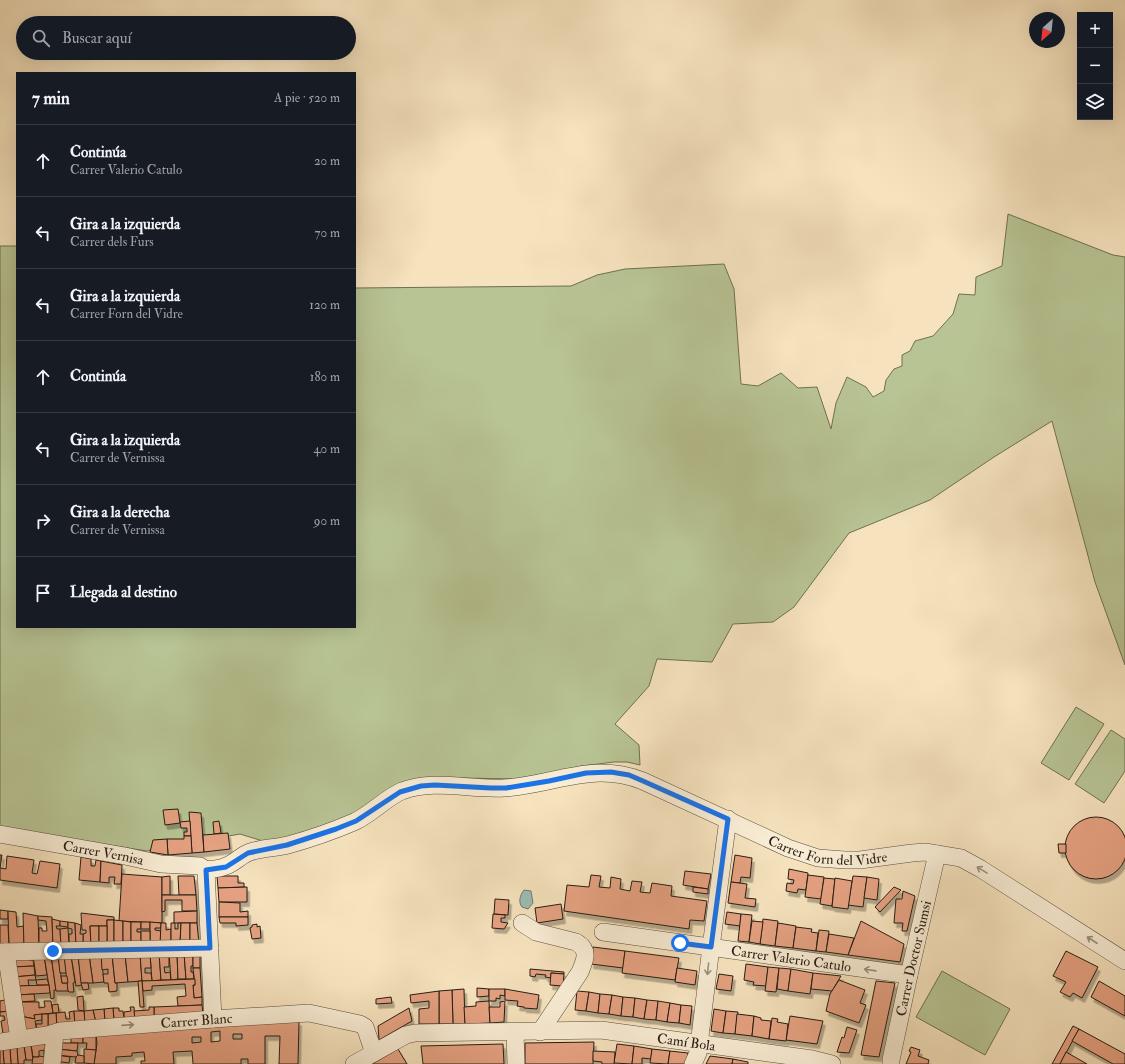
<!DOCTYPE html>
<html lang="es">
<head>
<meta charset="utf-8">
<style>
  :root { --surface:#171b24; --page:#242831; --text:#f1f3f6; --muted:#9ea1a6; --line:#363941 }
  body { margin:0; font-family:"IM FELL Double Pica",serif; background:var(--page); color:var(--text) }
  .controls { position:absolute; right:12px; top:12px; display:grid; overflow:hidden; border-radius:0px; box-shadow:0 4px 16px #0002 }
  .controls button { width:36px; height:36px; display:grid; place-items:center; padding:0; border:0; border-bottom:1px solid var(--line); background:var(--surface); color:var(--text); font:20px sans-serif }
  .compass { position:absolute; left:1029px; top:12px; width:36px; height:36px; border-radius:50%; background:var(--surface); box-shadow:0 4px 16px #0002; rotate:207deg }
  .stop { position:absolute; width:12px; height:12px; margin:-9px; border:3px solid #1a73e8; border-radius:50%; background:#fff }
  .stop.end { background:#1a73e8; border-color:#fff; box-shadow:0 1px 4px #0008 }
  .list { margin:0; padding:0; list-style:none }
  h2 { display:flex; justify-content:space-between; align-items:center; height:52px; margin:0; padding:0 16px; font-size:17px }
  h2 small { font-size:13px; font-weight:400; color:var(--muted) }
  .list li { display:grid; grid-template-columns:26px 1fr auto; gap:12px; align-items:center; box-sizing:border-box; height:72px; padding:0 16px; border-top:1px solid var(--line) }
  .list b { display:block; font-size:15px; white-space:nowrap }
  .list p { margin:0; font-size:13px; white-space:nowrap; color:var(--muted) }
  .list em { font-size:13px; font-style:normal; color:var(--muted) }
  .icon { flex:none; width:22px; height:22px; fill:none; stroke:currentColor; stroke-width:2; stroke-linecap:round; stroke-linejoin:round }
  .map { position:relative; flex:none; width:1125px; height:1064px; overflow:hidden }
  .search { position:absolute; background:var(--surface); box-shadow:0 4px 16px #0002; left:16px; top:16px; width:340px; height:44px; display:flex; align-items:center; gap:10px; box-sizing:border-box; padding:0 14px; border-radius:22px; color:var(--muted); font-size:15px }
  .panel { position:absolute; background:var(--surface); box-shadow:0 4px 16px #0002; left:16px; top:72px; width:340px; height:556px; border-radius:0px }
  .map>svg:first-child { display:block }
  .green { fill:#b8c494; stroke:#6e7053 }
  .water { fill:#9dbeb6; stroke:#6d7d74 }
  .building { fill:#e6a282; stroke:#251c12; fill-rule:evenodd; filter:url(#shadow) }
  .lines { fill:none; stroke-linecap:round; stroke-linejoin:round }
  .minor-casing { stroke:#594e3d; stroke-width:18 }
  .minor { stroke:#f9edd5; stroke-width:17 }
  .oneway { stroke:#9a8f7d }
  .route { stroke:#1a73e8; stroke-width:5 }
  .labels { text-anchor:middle; stroke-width:3; stroke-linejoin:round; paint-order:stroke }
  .street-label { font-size:14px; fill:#251c12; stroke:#f9edd5 }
</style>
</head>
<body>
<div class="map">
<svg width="1125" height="1064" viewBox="0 0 1125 1064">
  <defs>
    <filter id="shadow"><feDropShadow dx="2.5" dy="4.5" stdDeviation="0" flood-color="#0004"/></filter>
  </defs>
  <rect width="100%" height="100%" fill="#f6e3be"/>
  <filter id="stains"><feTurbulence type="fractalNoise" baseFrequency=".005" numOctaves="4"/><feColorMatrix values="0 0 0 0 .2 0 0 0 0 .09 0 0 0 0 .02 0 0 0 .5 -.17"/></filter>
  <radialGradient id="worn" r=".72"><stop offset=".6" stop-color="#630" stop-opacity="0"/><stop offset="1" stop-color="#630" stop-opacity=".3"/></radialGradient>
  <g class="green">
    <polygon points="1008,214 1113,255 1125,257 1125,665 1095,582 1052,421 994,457 930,500 849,533 794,607 773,622 733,624 712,662 657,659 649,686 615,724 639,745 640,765 627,762 614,762 582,766 519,779 460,778 356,814 306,833 266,842 240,834 147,851 0,828 0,246 17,246 17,627 355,627 355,288 571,286 597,275 625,269 724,264 734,289 741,384 758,386 781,373 798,388 817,387 831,429 836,403 847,377 866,387 873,397 884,391 886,380 894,369 902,366 902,355 910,351 915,341 933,336 953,314 959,294 975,295 976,277 1002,266"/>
    <polygon points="1076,707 1104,724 1069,780 1041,763"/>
    <polygon points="1111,730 1125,739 1125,771 1104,803 1075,784"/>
    <polygon points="942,971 1010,1009 985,1055 916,1017"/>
  </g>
  <path class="water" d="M524 890 531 891 533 903 528 909 522 907C518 902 520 895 524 890Z"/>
  <g class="building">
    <polygon points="178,809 180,823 165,825 163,810"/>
    <polygon points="189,812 201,813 204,852 192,853"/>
    <circle cx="1096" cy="848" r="31"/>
    <polygon points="190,821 191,836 184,836 184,832 187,832 187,828 181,828 180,822"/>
    <polygon points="219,821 221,833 214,834 213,822"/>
    <polygon points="228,833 230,849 204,852 203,835"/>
    <polygon points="184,836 191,836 192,853 168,855 167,839 184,839"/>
    <polygon points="167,839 168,855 150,852 153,840"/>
    <polygon points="1058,844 1066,844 1066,853 1059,853"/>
    <polygon points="0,855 2,855 0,868 6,869 7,856 34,860 32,873 37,874 40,861 60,864 57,888 0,880"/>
    <polygon points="735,855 752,858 750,878 741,877 740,883 731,882"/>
    <polygon points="81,857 91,859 91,866 95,866 96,860 101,861 100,882 79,880"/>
    <polygon points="101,861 122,865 121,884 114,884 115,877 109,877 109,883 100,882"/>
    <polygon points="789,869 808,873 806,890 798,889 797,893 786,891 787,883 793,884 794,880 788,879"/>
    <polygon points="685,871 711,874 708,889 683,885"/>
    <polygon points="122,874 162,877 162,923 119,921"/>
    <polygon points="591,875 601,876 599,887 610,888 611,877 621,879 620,889 630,891 632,881 642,882 640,892 650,893 652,883 672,886 671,896 707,901 704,921 690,920 689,929 564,911 567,885 589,887"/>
    <polygon points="808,875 824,877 821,899 805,897"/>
    <polygon points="170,876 170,895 162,895 162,877"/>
    <polygon points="178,876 194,876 196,895 179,895"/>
    <polygon points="217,876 238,876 238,883 244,883 244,887 218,888"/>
    <polygon points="853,876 867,877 863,907 848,905"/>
    <polygon points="867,877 879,879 877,900 864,898"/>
    <polygon points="824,878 835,879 832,906 820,904"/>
    <polygon points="835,878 852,881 848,909 832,907"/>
    <polygon points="731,882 747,884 745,898 756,899 755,907 728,903"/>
    <polygon points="247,887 247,902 219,902 218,888"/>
    <polygon points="693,887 708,889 708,894 693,892"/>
    <polygon points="894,887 901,890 880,912 875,907"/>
    <polygon points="903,891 915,896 907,931 902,931 903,923 894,923 896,899 902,899"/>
    <polygon points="162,895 196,895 197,911 182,911 182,900 165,900 165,911 162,912"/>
    <polygon points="495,899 509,900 508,915 494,914"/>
    <polygon points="219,902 240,903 240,912 248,911 248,917 219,917"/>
    <polygon points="561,904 563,919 537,923 535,908"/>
    <polygon points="0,910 8,911 8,919 0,919"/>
    <polygon points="8,911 16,912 17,927 24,926 24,947 9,947"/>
    <polygon points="197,911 197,923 174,923 174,912"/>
    <polygon points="727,912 741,914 740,926 725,924"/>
    <polygon points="23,913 38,916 39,947 24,947"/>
    <polygon points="81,913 114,917 114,920 107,920 107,926 90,926 91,946 83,946 83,934 86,933 86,930 82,930"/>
    <polygon points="493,914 505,915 505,918 501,918 501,922 508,923 504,929 492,928"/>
    <polygon points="741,914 752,915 749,942 738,941"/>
    <polygon points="38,916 52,917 53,947 39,947 39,928 42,928 42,931 47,931 46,921 38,920"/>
    <polygon points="219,917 248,917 248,925 236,926 236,923 220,923"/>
    <polygon points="52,919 60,921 60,926 56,926 57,929 60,929 61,946 53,947"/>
    <polygon points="763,919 778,921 775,946 760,944"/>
    <rect x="107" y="920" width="7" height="26"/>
    <polygon points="114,920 123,921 123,945 114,946"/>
    <polygon points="60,921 68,922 68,927 60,926"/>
    <polygon points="123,921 131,922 131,945 123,945"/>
    <polygon points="752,921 763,922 760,944 749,942"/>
    <polygon points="861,921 904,944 900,962 848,955"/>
    <polygon points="68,922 75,923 76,946 69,946 69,934 72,934 72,929 68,928"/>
    <polygon points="131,922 141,922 141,929 137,929 137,932 141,932 141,945 131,945"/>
    <rect x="141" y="922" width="9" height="7"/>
    <polygon points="150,922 161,923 161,928 155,928 155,930 161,931 160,945 150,945"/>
    <polygon points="75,923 81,925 80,934 83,934 83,946 76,946"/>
    <polygon points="161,923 166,923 166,930 171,929 171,945 160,945"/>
    <polygon points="171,923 175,923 175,929 178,929 178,923 181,923 180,944 171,945"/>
    <polygon points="181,923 190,923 190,944 180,944"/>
    <polygon points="190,923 197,923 199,944 190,944"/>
    <polygon points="778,923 796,926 793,948 775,946"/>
    <polygon points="257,924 257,927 260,926 261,938 252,939 250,928 252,927 252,925"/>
    <polygon points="0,925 8,925 9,947 0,947"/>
    <polygon points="90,926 99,926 99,946 91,946"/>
    <rect x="99" y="926" width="8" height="20"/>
    <polygon points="796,927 812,929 811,932 818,933 816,951 793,948"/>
    <polygon points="68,928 69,946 61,946 60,929"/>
    <polygon points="819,930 829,931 826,952 816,951"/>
    <rect x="141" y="931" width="9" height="14"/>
    <polygon points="829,934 854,938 848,955 826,952"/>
    <polygon points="593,947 625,951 623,968 591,964"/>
    <polygon points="625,951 679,958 675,980 622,973"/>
    <polygon points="1066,951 1098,967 1082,998 1073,993 1070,997 1060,992 1066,982 1053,976"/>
    <polygon points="159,953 161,980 152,981 150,954"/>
    <polygon points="159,953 169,953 169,967 164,967 165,973 170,972 171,980 161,980"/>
    <polygon points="169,953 177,953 178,979 171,980"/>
    <polygon points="177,953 184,953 186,979 178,979"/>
    <polygon points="184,953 193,953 193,966 191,966 191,972 193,972 194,979 186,979"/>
    <rect x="193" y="953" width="7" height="15"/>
    <polygon points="101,954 104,982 93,983 89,955"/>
    <polygon points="101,954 112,954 115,983 117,983 117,991 109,992 108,983 104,983 103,974 108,974 108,969 102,970"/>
    <polygon points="112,954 125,954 128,982 115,983"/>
    <polygon points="125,954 140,954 142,981 128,982"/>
    <polygon points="140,954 150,954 151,968 145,968 145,973 151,973 152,981 142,981"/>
    <polygon points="44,955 47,975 36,976 33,956"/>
    <polygon points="44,955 51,955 56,990 54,990 54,998 51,999"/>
    <polygon points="51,955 58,955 62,983 68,983 68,991 56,991"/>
    <polygon points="58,955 64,955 67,973 60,973"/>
    <polygon points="64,955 71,955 75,982 73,983 74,992 69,992 68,991"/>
    <polygon points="71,955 78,955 82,985 76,986"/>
    <polygon points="78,955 89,955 93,983 81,983"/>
    <polygon points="12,956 28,956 29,960 33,960 34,966 12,967"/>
    <polygon points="746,964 768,967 766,986 753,985 754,982 744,980"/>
    <polygon points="34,966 35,975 14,977 12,967"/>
    <polygon points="768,967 779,968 776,992 765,991"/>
    <polygon points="193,968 200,968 202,997 194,998 193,986 195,985"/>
    <polygon points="677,968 697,971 695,985 675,982"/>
    <polygon points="779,968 791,969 788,991 777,989"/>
    <polygon points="530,969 564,972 564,974 551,973 551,978 545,977 546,975 536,974 535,977 530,976"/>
    <polygon points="791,969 813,973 810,994 788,991"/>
    <polygon points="551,973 564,974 563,986 550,985"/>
    <polygon points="813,973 841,976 832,991 811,989"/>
    <polygon points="719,974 733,976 731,991 716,989"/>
    <polygon points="35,975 36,980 28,980 29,986 16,986 14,977"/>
    <polygon points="61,976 67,976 68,983 62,983"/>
    <polygon points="47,979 49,985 37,985 36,980"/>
    <polygon points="195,979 195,985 193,985 194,998 202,997 202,1005 178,1006 177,997 186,996 185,984 152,986 152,990 143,991 142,981"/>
    <polygon points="839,980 865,990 860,1003 866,1005 859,1023 826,1011 830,994"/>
    <polygon points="138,981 142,981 144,1007 140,1007"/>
    <polygon points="876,981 895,983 879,1057 861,1055"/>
    <polygon points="1099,981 1125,996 1125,1016 1091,997"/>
    <polygon points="81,983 88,983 89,989 83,990"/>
    <polygon points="49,985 50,993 17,995 16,986"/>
    <polygon points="477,988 489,989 489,996 477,997"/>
    <polygon points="464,989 465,1024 453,1024 452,990"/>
    <polygon points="489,989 505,989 505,996 500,995 500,999 496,998 496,1001 489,1001"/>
    <polygon points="505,989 539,995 537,1009 524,1008 524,1007 517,1006 518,1001 505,1000"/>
    <polygon points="452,990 453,1024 439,1024 439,991"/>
    <polygon points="439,991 439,1024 419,1024 419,1009 429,1008 429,1001 411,1003 410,995"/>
    <polygon points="577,991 589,992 586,1011 575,1010"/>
    <polygon points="589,992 600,994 598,1013 586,1011"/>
    <polygon points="34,994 35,1001 18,1002 17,995"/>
    <polygon points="600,994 612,995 609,1014 598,1013"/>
    <polygon points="612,995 623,997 621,1016 609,1014"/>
    <polygon points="83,996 84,1011 78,1010 77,997"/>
    <polygon points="391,997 392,1003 376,1004 376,999"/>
    <polygon points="623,997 635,998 633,1017 621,1016"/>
    <polygon points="635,998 647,1000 644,1019 633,1017"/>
    <polygon points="9,999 10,1011 0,1012 0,1001"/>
    <polygon points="647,1000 658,1001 656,1020 644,1019"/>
    <polygon points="44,1001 51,1001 53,1013 34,1015 35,1019 20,1016 18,1002 39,1002 39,1008 45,1007"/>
    <polygon points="489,1001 490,1023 465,1024 464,1007 476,1006 476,1002"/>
    <polygon points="505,1001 504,1022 490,1023 489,1007 500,1007 500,1002"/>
    <polygon points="658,1001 670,1003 667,1022 656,1020"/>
    <polygon points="670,1003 681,1005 679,1023 667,1022"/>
    <polygon points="58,1004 59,1013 53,1013 52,1005"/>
    <polygon points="202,1005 203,1014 154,1017 154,1007"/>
    <polygon points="681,1005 692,1006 690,1025 679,1023"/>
    <polygon points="130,1007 134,1007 135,1019 124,1019 124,1012 131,1011"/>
    <polygon points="149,1007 154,1007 154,1017 135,1019 134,1011 149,1010"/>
    <polygon points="113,1008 119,1008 119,1011 123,1011 124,1019 114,1020"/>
    <polygon points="113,1008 114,1020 105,1022 104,1009"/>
    <polygon points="409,1008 412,1021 379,1040 378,1026"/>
    <polygon points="104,1009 105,1022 96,1023 93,1010"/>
    <polygon points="714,1009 726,1011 723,1033 711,1031"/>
    <polygon points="93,1010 96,1023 85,1024 84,1011"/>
    <polygon points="10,1011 14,1033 3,1034 1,1021 5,1020 4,1016 0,1016 0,1012"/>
    <polygon points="74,1011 75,1026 57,1028 56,1013 65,1012 66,1019 70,1019 69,1012"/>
    <polygon points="74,1011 84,1011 85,1024 75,1026"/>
    <polygon points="726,1011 738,1012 735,1034 723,1033"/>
    <polygon points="56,1013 57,1028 48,1029 48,1014"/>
    <polygon points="42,1014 42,1020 35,1021 37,1031 23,1033 20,1016 35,1019 34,1015"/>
    <polygon points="42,1014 48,1014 48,1029 37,1031 36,1024 42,1024"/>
    <polygon points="737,1014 754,1016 752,1036 735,1034"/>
    <polygon points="754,1016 761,1018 761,1020 771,1021 769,1039 752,1036"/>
    <polygon points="790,1016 823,1021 817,1044 786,1040"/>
    <polygon points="772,1018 778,1019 777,1022 788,1024 786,1041 769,1039"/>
    <path d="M299 1021 298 1064H279L280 1036H265V1064H248V1059H241V1064H193L192 1051 173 1052 174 1064H141V1061H145L144 1052 132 1053V1056L116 1057V1064H94L97 1043 96 1035ZM220 1031V1041L211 1042V1032ZM233 1034H242V1039H233ZM192 1037H201V1042L192 1043Z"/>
    <polygon points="1073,1026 1079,1029 1060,1064 1052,1064"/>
    <polygon points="847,1027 857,1030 849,1053 837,1052 842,1037 844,1038"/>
    <polygon points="1079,1029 1125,1054 1125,1064 1113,1064 1072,1041"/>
    <rect x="71" y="1035" width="12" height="8"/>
    <polygon points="83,1035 96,1035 96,1050 86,1050 87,1043 83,1043"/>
    <polygon points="594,1042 593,1064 525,1064 525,1043"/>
    <polygon points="45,1043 46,1057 44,1057 44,1050 39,1051 39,1057 33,1057 31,1045"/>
    <polygon points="57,1043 78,1043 77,1051 57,1049"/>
    <polygon points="503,1044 504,1064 423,1064 421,1046"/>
    <polygon points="617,1044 634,1046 632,1064 614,1063"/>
    <polygon points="31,1045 33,1060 26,1060 24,1046"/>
    <polygon points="24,1046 26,1060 24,1060 24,1064 18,1064 17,1047"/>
    <polygon points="634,1046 652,1049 651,1059 642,1058 642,1064 632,1064"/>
    <polygon points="17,1047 18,1064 11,1064 10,1048"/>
    <polygon points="911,1047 920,1050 918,1056 929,1060 928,1064 906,1064 911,1052 909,1051"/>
    <polygon points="10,1048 11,1064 4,1064 3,1049"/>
    <polygon points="0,1049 3,1049 4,1064 0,1064"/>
    <polygon points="57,1049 77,1051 78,1055 76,1057 56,1055"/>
    <polygon points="84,1049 96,1050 94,1064 84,1063"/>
    <polygon points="398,1049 407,1064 372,1064"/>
    <polygon points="652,1049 670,1051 668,1064 650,1063"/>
    <polygon points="593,1051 615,1052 614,1064 602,1064 602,1062 593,1061"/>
    <polygon points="670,1051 688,1053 687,1064 668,1064"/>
    <polygon points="1066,1052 1087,1064 1060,1064"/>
    <polygon points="56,1055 70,1057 69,1063 55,1061"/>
    <polygon points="78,1055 84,1056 84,1063 75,1063 76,1057"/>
    <polygon points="39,1056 51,1058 50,1064 32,1064 33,1057 39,1057"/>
    <polygon points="710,1056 733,1059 732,1064 706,1064"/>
    <polygon points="733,1059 748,1062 748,1064 732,1064"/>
  </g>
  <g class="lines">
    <defs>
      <g id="minor">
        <path id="s1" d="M0 834 125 856 161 864 200 866 206 870"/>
        <path id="s2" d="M206 870C212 869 220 869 226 866 235 863 241 855 250 852 262 848 276 848 288 845 310 839 333 831 354 822 370 815 387 797 402 791 435 779 470 790 504 788 555 785 591 761 643 781L788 848 818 858 845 860H860L912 853 925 852 961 858 981 869 1125 961"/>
        <polyline points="206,870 213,1019"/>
        <path d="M522 923 536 932 576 942C590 950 585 960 580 972L540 1032"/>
        <path id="s3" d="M603 932 909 975"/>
        <polyline points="0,952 210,948"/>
        <polyline points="6,952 19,1039"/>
        <polyline points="515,1032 516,1064"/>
        <path id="s4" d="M0 1042 47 1035 60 1031 213 1019 309 1013 360 1024 365 1027 374 1053"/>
        <polyline points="52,1064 55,1033"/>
        <path id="s5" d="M354 1064 406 1035 415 1033 601 1030 812 1059 832 1064"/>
        <polyline points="693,1064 698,1053 711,947 728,819"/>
        <path id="s6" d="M891 1064V1060L909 975 937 854"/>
      </g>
    </defs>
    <use href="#minor" class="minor-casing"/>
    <use href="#minor" class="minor"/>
  </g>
  <defs><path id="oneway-shaft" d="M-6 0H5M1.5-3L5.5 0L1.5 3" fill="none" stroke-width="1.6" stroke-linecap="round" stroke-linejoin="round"/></defs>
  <g class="oneway">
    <use href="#oneway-shaft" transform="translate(982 870) rotate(-149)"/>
    <use href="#oneway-shaft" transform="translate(1092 940) rotate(-147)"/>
    <use href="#oneway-shaft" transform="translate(708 969) rotate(96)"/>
    <use href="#oneway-shaft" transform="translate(870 970) rotate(-172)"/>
    <use href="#oneway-shaft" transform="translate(128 1025) rotate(-4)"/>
  </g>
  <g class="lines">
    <polyline class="route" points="53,951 210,948 206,870 226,867 248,853 287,845 336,829 356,821 400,792 421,786 435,785 491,788 506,788 549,781 586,773 611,772 629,775 643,781 728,819 711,947 680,943"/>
  </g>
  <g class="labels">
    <g class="street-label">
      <text dy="5" stroke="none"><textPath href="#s2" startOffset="658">Carrer Forn del Vidre</textPath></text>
      <text dy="5" stroke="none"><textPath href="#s1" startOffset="105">Carrer Vernisa</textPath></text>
      <text dy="5" stroke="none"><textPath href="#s3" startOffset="190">Carrer Valerio Catulo</textPath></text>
      <text dy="5" stroke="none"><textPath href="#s6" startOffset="108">Carrer Doctor Sumsi</textPath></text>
      <text dy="5" stroke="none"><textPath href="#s4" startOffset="198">Carrer Blanc</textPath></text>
      <text dy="5" stroke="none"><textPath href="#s5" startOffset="341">Camí Bola</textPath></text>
    </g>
  </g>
  <rect width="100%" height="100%" filter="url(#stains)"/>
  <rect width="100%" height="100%" fill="url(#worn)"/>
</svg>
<div class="controls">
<button>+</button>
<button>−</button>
<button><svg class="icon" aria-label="layers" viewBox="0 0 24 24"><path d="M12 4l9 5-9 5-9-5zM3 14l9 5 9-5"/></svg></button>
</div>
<svg class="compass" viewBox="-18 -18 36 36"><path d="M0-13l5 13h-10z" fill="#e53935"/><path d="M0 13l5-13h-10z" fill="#9ea1a6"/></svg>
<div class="stop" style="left:680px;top:943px"></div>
<div class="stop end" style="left:53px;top:951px"></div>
<div class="search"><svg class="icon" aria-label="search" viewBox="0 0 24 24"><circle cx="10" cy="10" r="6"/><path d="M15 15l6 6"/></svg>Buscar aquí</div>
<section class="panel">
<h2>7 min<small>A pie · 520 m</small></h2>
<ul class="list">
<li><svg class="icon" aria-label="ahead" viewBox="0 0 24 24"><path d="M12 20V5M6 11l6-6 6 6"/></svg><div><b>Continúa</b><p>Carrer Valerio Catulo</p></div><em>20 m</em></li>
<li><svg class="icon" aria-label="left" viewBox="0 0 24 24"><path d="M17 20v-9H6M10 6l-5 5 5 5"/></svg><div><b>Gira a la izquierda</b><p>Carrer dels Furs</p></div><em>70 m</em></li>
<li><svg class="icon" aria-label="left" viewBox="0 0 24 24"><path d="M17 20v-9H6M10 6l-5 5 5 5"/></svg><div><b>Gira a la izquierda</b><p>Carrer Forn del Vidre</p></div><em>120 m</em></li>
<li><svg class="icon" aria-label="ahead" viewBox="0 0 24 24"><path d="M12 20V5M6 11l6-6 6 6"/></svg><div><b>Continúa</b></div><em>180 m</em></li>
<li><svg class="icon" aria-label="left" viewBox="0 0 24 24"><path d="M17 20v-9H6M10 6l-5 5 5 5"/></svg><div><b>Gira a la izquierda</b><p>Carrer de Vernissa</p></div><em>40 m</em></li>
<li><svg class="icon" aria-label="right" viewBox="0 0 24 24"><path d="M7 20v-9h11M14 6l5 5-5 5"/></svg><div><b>Gira a la derecha</b><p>Carrer de Vernissa</p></div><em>90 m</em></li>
<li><svg class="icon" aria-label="arrive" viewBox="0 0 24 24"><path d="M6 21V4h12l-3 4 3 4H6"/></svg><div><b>Llegada al destino</b></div></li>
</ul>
</section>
</div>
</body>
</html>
